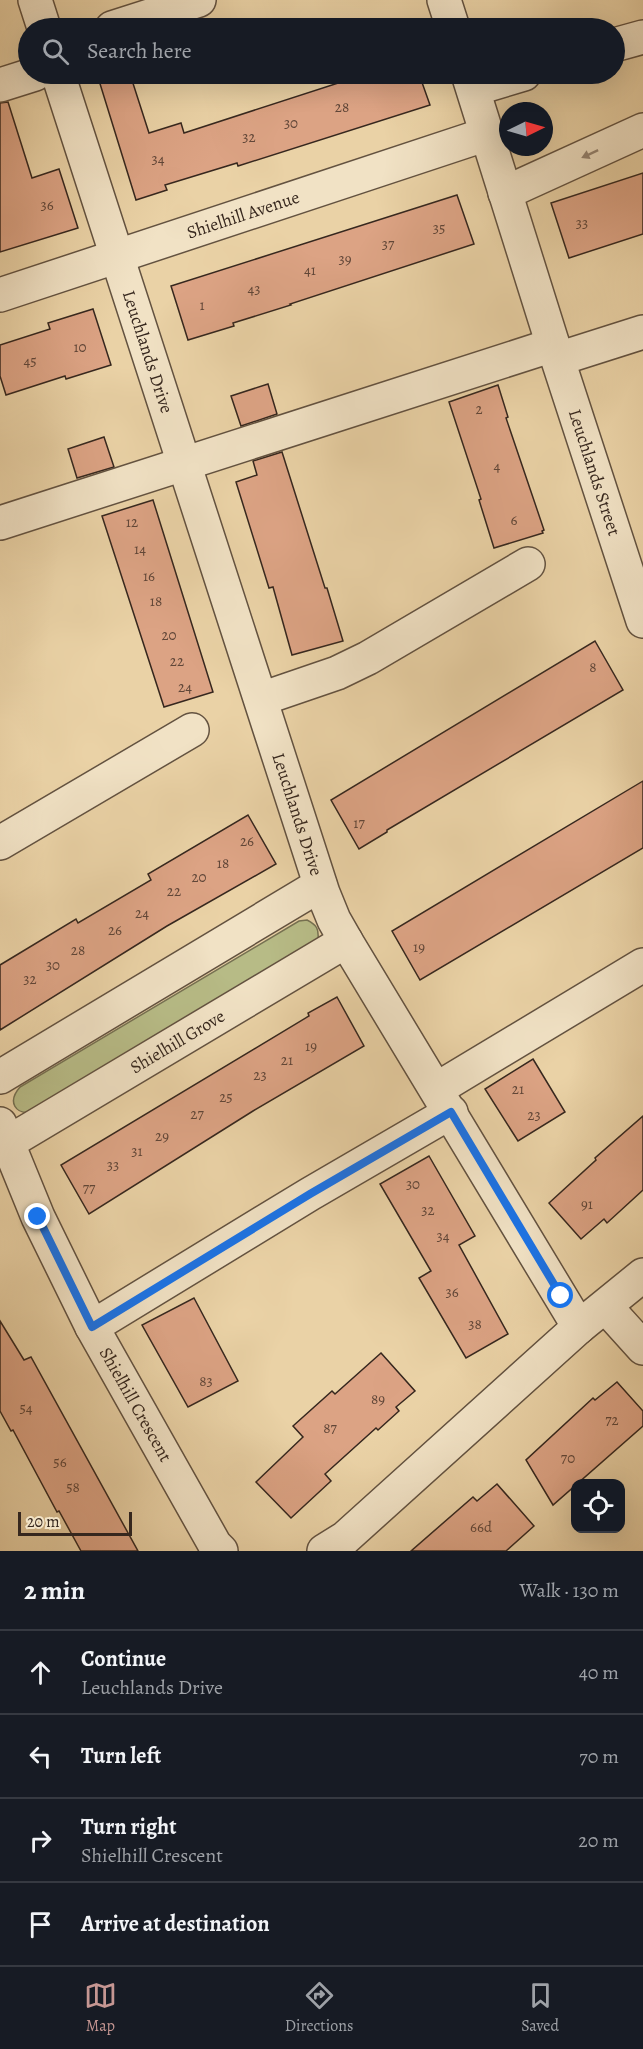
<!DOCTYPE html>
<html lang="en">
<head>
<meta charset="utf-8">
<style>
  :root { --surface:#171b24; --page:#242831; --text:#f1f3f6; --muted:#9ea1a6; --line:#363941; --accent:#c59692 }
  body { margin:0; font-family:Alegreya,serif; background:var(--page); color:var(--text) }
  .controls { position:absolute; right:18px; bottom:18px; display:grid; overflow:hidden; border-radius:12px; box-shadow:0 6px 24px #0002 }
  .controls button { width:54px; height:54px; display:grid; place-items:center; padding:0; border:0; border-bottom:2px solid var(--line); background:var(--surface); color:var(--text); font:30px sans-serif }
  .compass { position:absolute; left:499px; top:102px; width:54px; height:54px; border-radius:50%; background:var(--surface); box-shadow:0 6px 24px #0002; rotate:85deg }
  .scale { position:absolute; left:18px; bottom:15px; width:114px; box-sizing:border-box; padding-left:6px; border:3px solid #36271e; border-top:0; font-size:16px; line-height:21px; white-space:nowrap; color:#36271e; -webkit-text-stroke:4px #f1e2c5; paint-order:stroke }
  .stop { position:absolute; width:18px; height:18px; margin:-14px; border:4px solid #1a73e8; border-radius:50%; background:#fff }
  .stop.end { background:#1a73e8; border-color:#fff; box-shadow:0 2px 6px #0008 }
  .list { margin:0; padding:0; list-style:none }
  h2 { display:flex; justify-content:space-between; align-items:center; height:78px; margin:0; padding:0 24px; font-size:26px }
  h2 small { font-size:20px; font-weight:400; color:var(--muted) }
  .list li { display:grid; grid-template-columns:39px 1fr auto; gap:18px; align-items:center; box-sizing:border-box; height:84px; padding:0 24px; border-top:2px solid var(--line) }
  .list b { display:block; font-size:22px; white-space:nowrap }
  .list p { margin:0; font-size:20px; white-space:nowrap; color:var(--muted) }
  .list em { font-size:20px; font-style:normal; color:var(--muted) }
  .icon { flex:none; width:33px; height:33px; fill:none; stroke:currentColor; stroke-width:2; stroke-linecap:round; stroke-linejoin:round }
  .map { position:relative; flex:none; width:643px; height:1551px; overflow:hidden }
  .search { position:absolute; background:var(--surface); box-shadow:0 6px 24px #0002; left:18px; right:18px; top:18px; height:66px; display:flex; align-items:center; gap:15px; box-sizing:border-box; padding:0 21px; border-radius:33px; color:var(--muted); font-size:22px }
  .sheet { height:414px; background:var(--surface) }
  nav { display:flex; justify-content:space-around; align-items:center; box-sizing:border-box; height:84px; border-top:2px solid var(--line); background:var(--surface); font-size:16px; color:var(--muted) }
  nav a { display:grid; justify-items:center; gap:3px }
  nav .on { color:var(--accent) }
  .map>svg:first-child { display:block }
  .green { fill:#b7bb86; stroke:#767152; stroke-width:1.5 }
  .building { fill:#dca384; stroke:#36271e; stroke-width:1.5 }
  .lines { fill:none; stroke-linecap:round; stroke-linejoin:round }
  .minor-casing { stroke:#635240; stroke-width:36 }
  .minor { stroke:#f1e2c5; stroke-width:33 }
  .oneway { fill:#948472 }
  .route { stroke:#1a73e8; stroke-width:8 }
  .labels { text-anchor:middle; stroke-width:4.5; stroke-linejoin:round; paint-order:stroke }
  .number-label { font-size:15px; fill:#604638 }
  .street-label { font-size:18px; fill:#36271e; stroke:#f1e2c5 }
</style>
</head>
<body>
<div class="map">
<svg width="643" height="1551" viewBox="0 0 643 1551">
  <rect width="100%" height="100%" fill="#ead2a6"/>
  <filter id="stains"><feTurbulence type="fractalNoise" baseFrequency=".00333" numOctaves="4"/><feColorMatrix values="0 0 0 0 .2 0 0 0 0 .09 0 0 0 0 .02 0 0 0 .5 -.17"/></filter>
  <radialGradient id="worn" r=".72"><stop offset=".6" stop-color="#630" stop-opacity="0"/><stop offset="1" stop-color="#630" stop-opacity=".3"/></radialGradient>
  <path class="green" d="M307 920C317 925 319 929 318 940L33 1112C15 1115 7 1102 20 1087L299 921Z"/>
  <g class="building">
    <polygon points="97,74 130,74 149,133 181,123 184,133 366,74 419,74 430,105 238,166 237,163 165,185 167,190 136,200"/>
    <polygon points="8,102 32,178 59,169 78,228 0,252 0,103"/>
    <polygon points="643,173 643,234 569,258 551,203"/>
    <polygon points="457,195 474,244 290,304 291,305 233,323 234,326 188,340 171,286"/>
    <polygon points="93,309 111,365 66,379 65,376 6,395 0,376 0,345 50,329 48,323"/>
    <polygon points="268,384 277,414 241,426 231,396"/>
    <polygon points="498,385 508,417 506,418 544,530 542,531 543,533 494,548 479,500 481,499 449,402"/>
    <polygon points="104,437 114,467 77,478 68,449"/>
    <polygon points="282,452 325,588 327,588 343,641 292,655 273,587 269,588 236,482 257,475 253,461"/>
    <polygon points="153,500 213,692 164,707 102,516"/>
    <polygon points="595,641 623,690 387,830 387,832 359,849 331,800"/>
    <polygon points="643,781 643,848 420,980 392,931"/>
    <polygon points="248,815 276,864 167,926 0,1030 0,965 76,919 78,923 151,880 148,874"/>
    <polygon points="337,997 364,1046 253,1111 89,1214 61,1165 309,1016 308,1013"/>
    <polygon points="533,1059 565,1112 518,1141 485,1089"/>
    <polygon points="643,1116 643,1190 607,1223 604,1219 581,1239 549,1203 596,1160 595,1158"/>
    <polygon points="429,1156 475,1236 459,1245 508,1334 466,1358 419,1278 431,1271 380,1184"/>
    <polygon points="194,1298 238,1381 188,1407 142,1325"/>
    <polygon points="0,1321 24,1360 31,1357 138,1551 81,1551 59,1511 57,1512 13,1430 11,1431 0,1411"/>
    <polygon points="381,1353 415,1391 396,1407 399,1411 378,1430 376,1428 325,1474 331,1481 291,1518 256,1482 303,1437 293,1426 332,1391 335,1394"/>
    <polygon points="617,1382 643,1411 643,1426 553,1505 526,1460 593,1398 595,1400"/>
    <polygon points="497,1484 534,1526 506,1551 411,1551 473,1497 477,1501"/>
  </g>
  <g class="lines">
    <defs>
      <g id="minor">
        <polyline points="35,0 44,28"/>
        <polyline points="444,0 453,28"/>
        <polyline points="112,28 199,0"/>
        <polyline points="614,45 643,37"/>
        <path id="s1" d="M58 74 323 893 334 920 346 941 579 1327"/>
        <path id="s2" d="M468 74 553 345 643 621"/>
        <polyline points="0,85 35,74"/>
        <polyline points="474,89 524,74"/>
        <polyline points="505,193 643,130"/>
        <path id="s3" d="M0 295 487 134"/>
        <polyline points="558,359 643,332"/>
        <polyline points="0,523 553,345"/>
        <polyline points="261,699 337,673 368,658 528,564"/>
        <polyline points="0,843 192,730"/>
        <polyline points="0,1077 320,885"/>
        <polyline points="437,1089 643,965"/>
        <path id="s4" d="M0 1124 38 1217 92 1327 215 1545 221 1551"/>
        <path id="s5" d="M9 1142 346 941"/>
        <polyline points="606,1307 643,1348"/>
        <polyline points="92,1327 310,1194 451,1112"/>
        <polyline points="324,1551 345,1538 579,1327 643,1275"/>
      </g>
    </defs>
    <use href="#minor" class="minor-casing"/>
    <use href="#minor" class="minor"/>
  </g>
  <defs><path id="oneway-solid" d="M-6-.8H1V-3.2L6.5 0L1 3.2V.8H-6Z" transform="scale(1.5)"/></defs>
  <use class="oneway" href="#oneway-solid" transform="translate(590 154) rotate(155)"/>
  <g class="lines">
    <polyline class="route" points="38,1217 92,1327 310,1194 451,1112 561,1296"/>
  </g>
  <g class="labels">
    <g class="number-label">
      <text x="342" y="112">28</text>
      <text x="291" y="128">30</text>
      <text x="249" y="142">32</text>
      <text x="158" y="164">34</text>
      <text x="47" y="210">36</text>
      <text x="582" y="228">33</text>
      <text x="439" y="233">35</text>
      <text x="388" y="249">37</text>
      <text x="345" y="264">39</text>
      <text x="310" y="275">41</text>
      <text x="254" y="294">43</text>
      <text x="202" y="310">1</text>
      <text x="80" y="352">10</text>
      <text x="30" y="366">45</text>
      <text x="479" y="414">2</text>
      <text x="497" y="471">4</text>
      <text x="514" y="525">6</text>
      <text x="132" y="527">12</text>
      <text x="140" y="554">14</text>
      <text x="149" y="581">16</text>
      <text x="156" y="606">18</text>
      <text x="169" y="640">20</text>
      <text x="177" y="666">22</text>
      <text x="593" y="672">8</text>
      <text x="185" y="692">24</text>
      <text x="359" y="828">17</text>
      <text x="247" y="846">26</text>
      <text x="223" y="868">18</text>
      <text x="199" y="882">20</text>
      <text x="174" y="896">22</text>
      <text x="142" y="918">24</text>
      <text x="115" y="935">26</text>
      <text x="419" y="952">19</text>
      <text x="78" y="955">28</text>
      <text x="53" y="970">30</text>
      <text x="30" y="984">32</text>
      <text x="311" y="1051">19</text>
      <text x="287" y="1065">21</text>
      <text x="260" y="1080">23</text>
      <text x="518" y="1094">21</text>
      <text x="226" y="1102">25</text>
      <text x="197" y="1119">27</text>
      <text x="534" y="1120">23</text>
      <text x="162" y="1141">29</text>
      <text x="137" y="1156">31</text>
      <text x="113" y="1170">33</text>
      <text x="413" y="1189">30</text>
      <text x="89" y="1193">77</text>
      <text x="587" y="1209">91</text>
      <text x="428" y="1215">32</text>
      <text x="443" y="1241">34</text>
      <text x="452" y="1297">36</text>
      <text x="475" y="1329">38</text>
      <text x="206" y="1386">83</text>
      <text x="378" y="1404">89</text>
      <text x="26" y="1413">54</text>
      <text x="612" y="1425">72</text>
      <text x="330" y="1433">87</text>
      <text x="568" y="1463">70</text>
      <text x="60" y="1467">56</text>
      <text x="73" y="1492">58</text>
      <text x="481" y="1532">66d</text>
    </g>
    <g class="street-label">
      <text dy="6" stroke="none"><textPath href="#s3" startOffset="256">Shielhill Avenue</textPath></text>
      <text dy="6" stroke="none"><textPath href="#s1" startOffset="292">Leuchlands Drive</textPath></text>
      <text dy="6" stroke="none"><textPath href="#s2" startOffset="418">Leuchlands Street</textPath></text>
      <text dy="6" stroke="none"><textPath href="#s1" startOffset="778">Leuchlands Drive</textPath></text>
      <text dy="6" stroke="none"><textPath href="#s5" startOffset="196">Shielhill Grove</textPath></text>
      <text dy="6" stroke="none"><textPath href="#s4" startOffset="312">Shielhill Crescent</textPath></text>
    </g>
  </g>
  <rect width="100%" height="100%" filter="url(#stains)"/>
  <rect width="100%" height="100%" fill="url(#worn)"/>
</svg>
<div class="controls">
<button><svg class="icon" aria-label="locate" viewBox="0 0 24 24"><circle cx="12" cy="12" r="6"/><path d="M12 2v4M12 18v4M2 12h4M18 12h4"/></svg></button>
</div>
<svg class="compass" viewBox="-18 -18 36 36"><path d="M0-13l5 13h-10z" fill="#e53935"/><path d="M0 13l5-13h-10z" fill="#9ea1a6"/></svg>
<div class="scale">20 m</div>
<div class="stop" style="left:561px;top:1296px"></div>
<div class="stop end" style="left:38px;top:1217px"></div>
<div class="search"><svg class="icon" aria-label="search" viewBox="0 0 24 24"><circle cx="10" cy="10" r="6"/><path d="M15 15l6 6"/></svg>Search here</div>
</div>
<section class="sheet">
<h2>2 min<small>Walk · 130 m</small></h2>
<ul class="list">
<li><svg class="icon" aria-label="ahead" viewBox="0 0 24 24"><path d="M12 20V5M6 11l6-6 6 6"/></svg><div><b>Continue</b><p>Leuchlands Drive</p></div><em>40 m</em></li>
<li><svg class="icon" aria-label="left" viewBox="0 0 24 24"><path d="M17 20v-9H6M10 6l-5 5 5 5"/></svg><div><b>Turn left</b></div><em>70 m</em></li>
<li><svg class="icon" aria-label="right" viewBox="0 0 24 24"><path d="M7 20v-9h11M14 6l5 5-5 5"/></svg><div><b>Turn right</b><p>Shielhill Crescent</p></div><em>20 m</em></li>
<li><svg class="icon" aria-label="arrive" viewBox="0 0 24 24"><path d="M6 21V4h12l-3 4 3 4H6"/></svg><div><b>Arrive at destination</b></div></li>
</ul>
</section>
<nav>
<a class="on"><svg class="icon" aria-label="map" viewBox="0 0 24 24"><path d="M3 6l6-2 6 2 6-2v14l-6 2-6-2-6 2zM9 4v14M15 6v14"/></svg>Map</a>
<a><svg class="icon" aria-label="directions" viewBox="0 0 24 24"><path d="M12 3l9 9-9 9-9-9zM9 14v-3h6M13 9l2 2-2 2"/></svg>Directions</a>
<a><svg class="icon" aria-label="saved" viewBox="0 0 24 24"><path d="M7 4h10v16l-5-4-5 4z"/></svg>Saved</a>
</nav>
</body>
</html>
